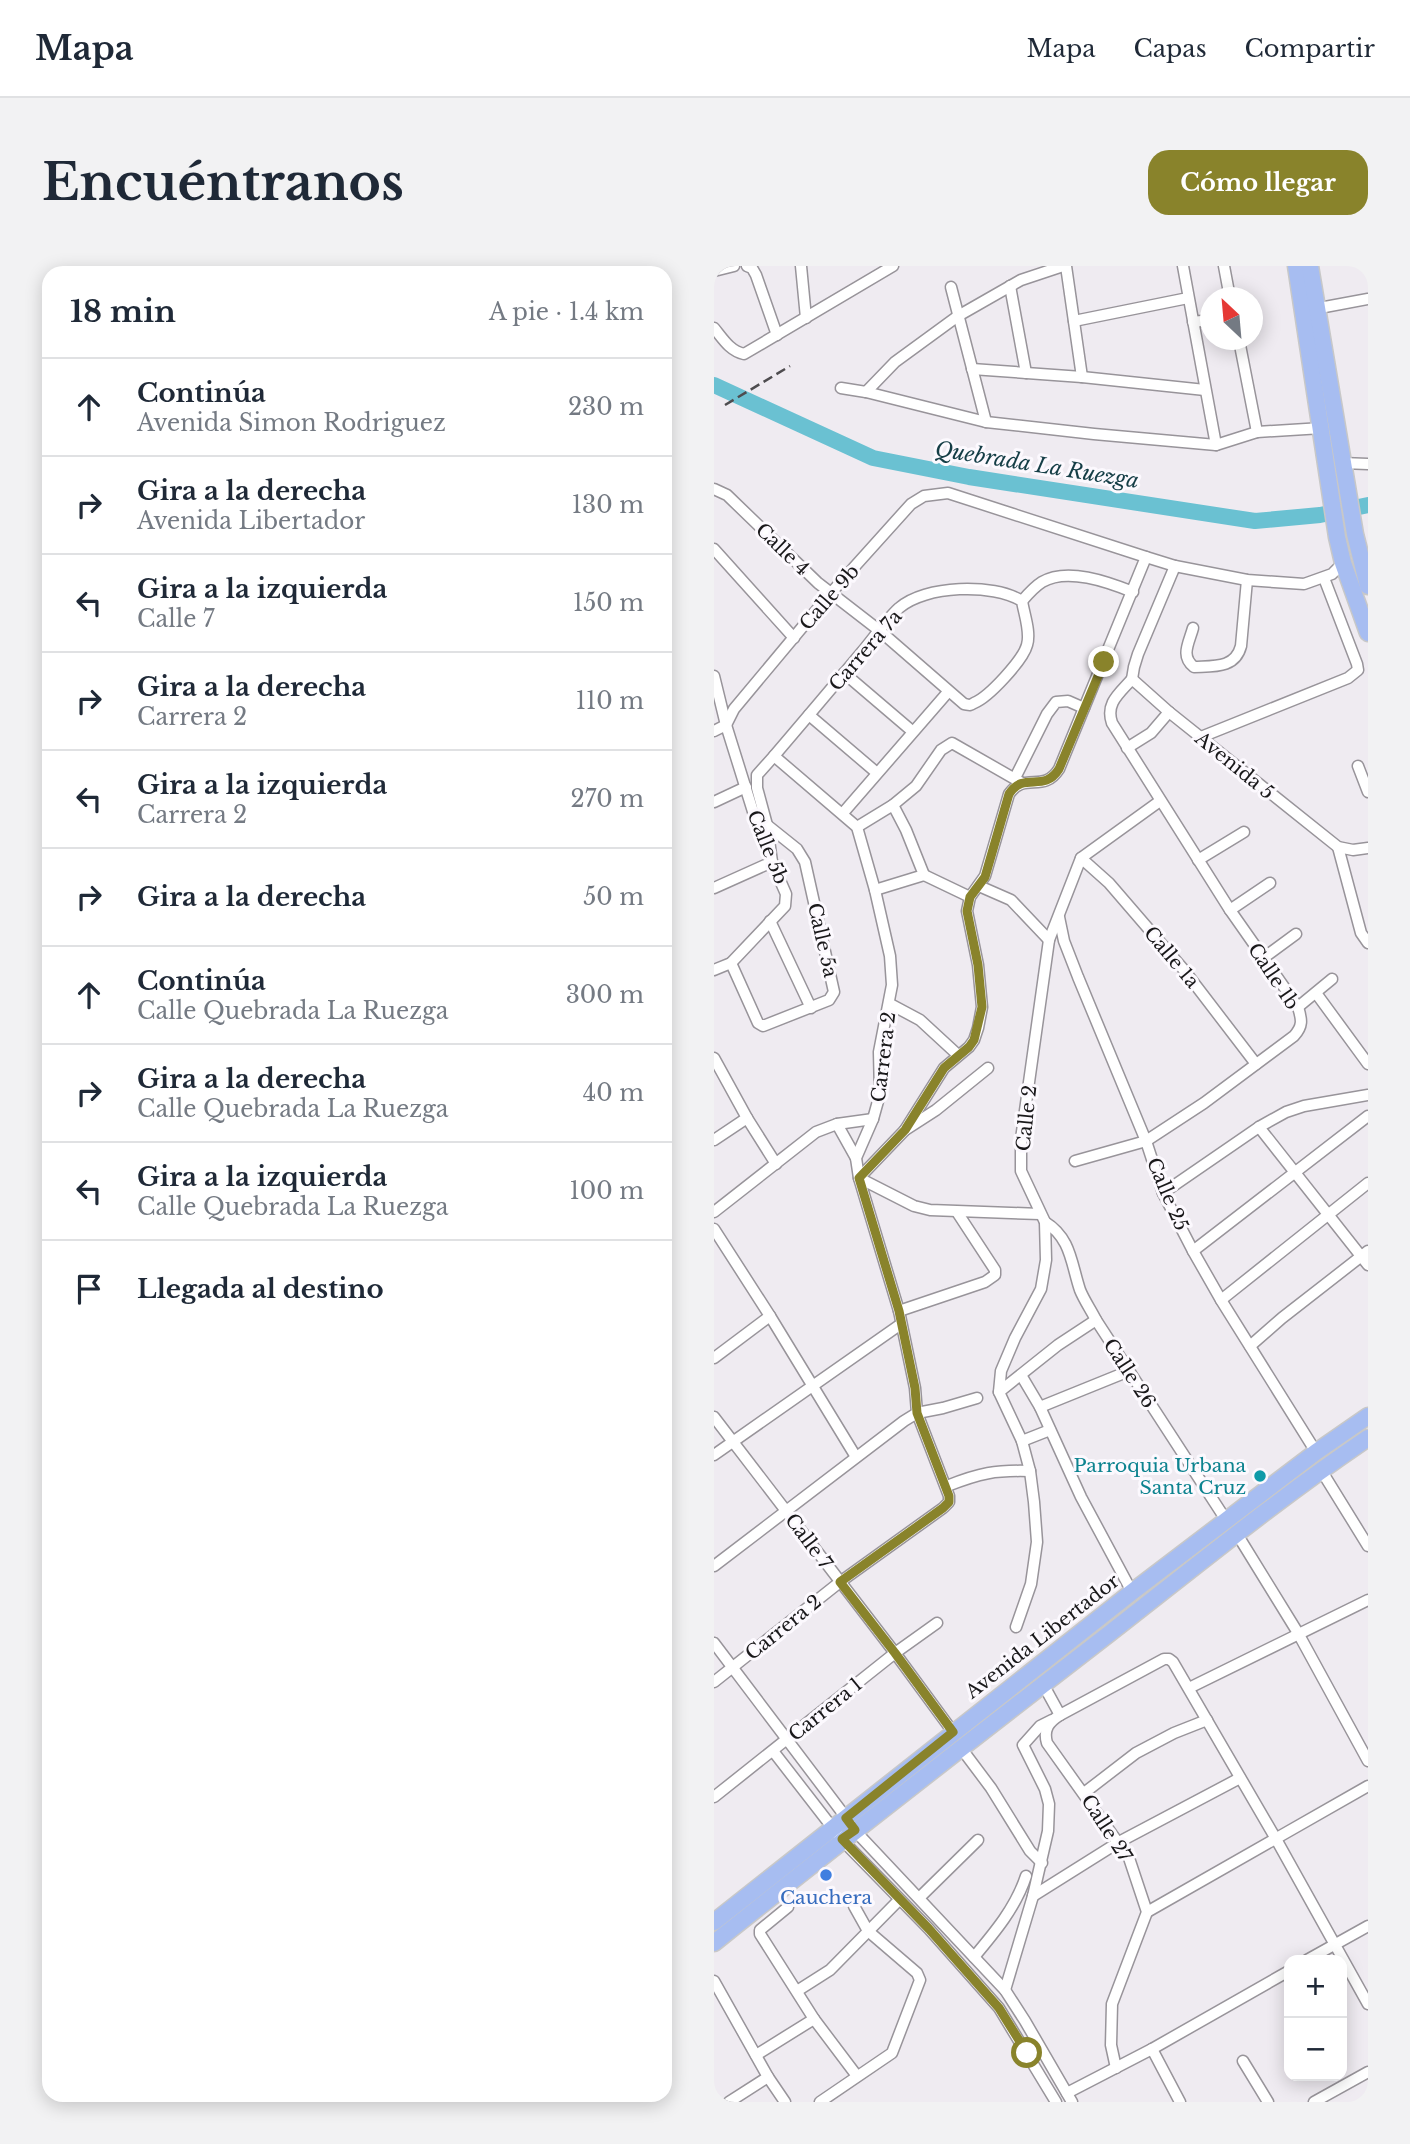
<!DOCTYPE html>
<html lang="es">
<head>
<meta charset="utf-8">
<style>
  :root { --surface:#fff; --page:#f2f2f3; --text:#1f2937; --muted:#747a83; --line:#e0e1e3; --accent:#89832b }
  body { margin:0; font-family:"Libre Baskerville",serif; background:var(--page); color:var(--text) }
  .controls { position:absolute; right:21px; bottom:21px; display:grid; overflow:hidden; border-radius:14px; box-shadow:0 4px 18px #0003 }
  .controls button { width:63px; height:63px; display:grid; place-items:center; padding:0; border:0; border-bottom:2px solid var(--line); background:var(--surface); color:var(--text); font:35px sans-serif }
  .compass { position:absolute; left:486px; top:21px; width:63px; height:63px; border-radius:50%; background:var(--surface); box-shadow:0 4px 18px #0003; rotate:334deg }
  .stop { position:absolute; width:21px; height:21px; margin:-16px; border:5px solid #89832b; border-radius:50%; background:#fff }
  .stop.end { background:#89832b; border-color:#fff; box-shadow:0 2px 7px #0008 }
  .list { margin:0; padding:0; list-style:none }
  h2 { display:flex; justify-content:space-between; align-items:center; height:91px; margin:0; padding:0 28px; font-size:30px }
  h2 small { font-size:23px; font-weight:400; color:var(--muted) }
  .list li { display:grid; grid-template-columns:46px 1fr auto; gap:21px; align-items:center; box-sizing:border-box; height:98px; padding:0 28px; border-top:2px solid var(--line) }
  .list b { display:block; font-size:26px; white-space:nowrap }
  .list p { margin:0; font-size:23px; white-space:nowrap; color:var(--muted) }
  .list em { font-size:23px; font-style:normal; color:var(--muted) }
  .icon { flex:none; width:38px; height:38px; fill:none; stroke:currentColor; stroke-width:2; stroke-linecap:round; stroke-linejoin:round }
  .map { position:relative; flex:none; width:654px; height:1836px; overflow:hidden; border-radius:21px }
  header { display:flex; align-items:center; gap:42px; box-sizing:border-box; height:98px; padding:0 35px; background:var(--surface); border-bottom:2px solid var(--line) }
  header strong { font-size:33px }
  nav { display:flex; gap:38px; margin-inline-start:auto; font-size:24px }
  .intro { display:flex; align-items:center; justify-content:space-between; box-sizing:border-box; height:168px; padding:0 42px }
  h1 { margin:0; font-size:49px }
  .button { padding:18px 32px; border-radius:21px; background:var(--accent); color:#fff; font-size:24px; font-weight:700 }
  main { display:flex; gap:42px; padding:0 42px }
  aside { flex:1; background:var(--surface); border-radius:21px; box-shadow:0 4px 18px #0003 }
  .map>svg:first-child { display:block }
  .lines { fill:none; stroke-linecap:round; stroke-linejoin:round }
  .river { stroke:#6ac1d2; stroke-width:16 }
  .minor-casing { stroke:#98949a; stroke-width:13 }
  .primary-casing { stroke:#c8c8c8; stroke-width:19 }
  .minor { stroke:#fff; stroke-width:10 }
  .primary { stroke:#a7bdf1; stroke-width:16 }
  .rail { stroke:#4e4c4f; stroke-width:2.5; stroke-dasharray:10 5; stroke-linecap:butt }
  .route { stroke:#89832b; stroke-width:9 }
  .culture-dot { fill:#0f9aa8; stroke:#fcf9fe; stroke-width:2.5 }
  .shop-dot { fill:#3f7fe0; stroke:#fcf9fe; stroke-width:2.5 }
  .labels { text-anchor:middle; stroke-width:6; stroke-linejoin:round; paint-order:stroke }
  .street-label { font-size:19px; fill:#19181a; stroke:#fcf9fe }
  .culture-label { font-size:19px; fill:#0d838f; stroke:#fcf9fe; text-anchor:end }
  .shop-label { font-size:19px; fill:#366cbe; stroke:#fcf9fe }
  .water-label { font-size:21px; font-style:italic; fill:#153e46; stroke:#fcf9fe }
</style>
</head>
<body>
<header>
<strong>Mapa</strong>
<nav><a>Mapa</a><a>Capas</a><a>Compartir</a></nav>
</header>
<div class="intro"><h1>Encuéntranos</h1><a class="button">Cómo llegar</a></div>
<main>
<aside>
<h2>18 min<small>A pie · 1.4 km</small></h2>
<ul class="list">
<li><svg class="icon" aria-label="ahead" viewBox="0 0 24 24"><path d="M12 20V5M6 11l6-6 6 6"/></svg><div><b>Continúa</b><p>Avenida Simon Rodriguez</p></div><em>230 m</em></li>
<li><svg class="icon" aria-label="right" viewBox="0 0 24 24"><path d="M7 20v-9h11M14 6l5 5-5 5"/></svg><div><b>Gira a la derecha</b><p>Avenida Libertador</p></div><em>130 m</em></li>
<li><svg class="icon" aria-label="left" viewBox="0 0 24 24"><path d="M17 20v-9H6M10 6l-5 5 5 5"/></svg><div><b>Gira a la izquierda</b><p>Calle 7</p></div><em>150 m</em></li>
<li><svg class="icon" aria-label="right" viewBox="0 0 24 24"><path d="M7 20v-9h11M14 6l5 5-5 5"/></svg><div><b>Gira a la derecha</b><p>Carrera 2</p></div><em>110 m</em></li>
<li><svg class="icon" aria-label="left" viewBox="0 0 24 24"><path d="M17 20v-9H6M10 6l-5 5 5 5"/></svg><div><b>Gira a la izquierda</b><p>Carrera 2</p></div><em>270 m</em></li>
<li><svg class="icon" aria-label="right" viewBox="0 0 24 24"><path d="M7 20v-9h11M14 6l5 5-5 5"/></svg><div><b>Gira a la derecha</b></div><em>50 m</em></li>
<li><svg class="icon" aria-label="ahead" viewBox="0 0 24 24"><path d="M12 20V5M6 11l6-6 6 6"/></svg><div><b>Continúa</b><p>Calle Quebrada La Ruezga</p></div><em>300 m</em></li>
<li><svg class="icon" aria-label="right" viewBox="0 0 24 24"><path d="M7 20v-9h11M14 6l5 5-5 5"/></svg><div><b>Gira a la derecha</b><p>Calle Quebrada La Ruezga</p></div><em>40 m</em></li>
<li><svg class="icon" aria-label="left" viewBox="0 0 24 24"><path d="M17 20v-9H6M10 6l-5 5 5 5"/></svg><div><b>Gira a la izquierda</b><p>Calle Quebrada La Ruezga</p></div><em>100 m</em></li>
<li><svg class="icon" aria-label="arrive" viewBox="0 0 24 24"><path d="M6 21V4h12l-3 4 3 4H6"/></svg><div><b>Llegada al destino</b></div></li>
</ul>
</aside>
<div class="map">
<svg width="654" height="1836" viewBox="0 0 654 1836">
  <rect width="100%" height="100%" fill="#efebf1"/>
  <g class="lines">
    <polyline class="river" points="0,119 159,192 255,211 541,255 606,249 654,239"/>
    <defs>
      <g id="minor">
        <polyline points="33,0 38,2 42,9 63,69"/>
        <polyline points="87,0 92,52"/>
        <polyline points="349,0 307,14 244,50 181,96 152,126 272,156 380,168 502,179 543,166 608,162"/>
        <polyline points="352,0 368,111"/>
        <polyline points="469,0 502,179"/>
        <polyline points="510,0 516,32"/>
        <polyline points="0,5 20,0"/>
        <polyline points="296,20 312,107"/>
        <polyline points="237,21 272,156"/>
        <polyline points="600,43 654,33"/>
        <polyline points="360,55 474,32"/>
        <polyline points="479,56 496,54"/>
        <path d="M0 62C9 73 16 85 30 88L179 0"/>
        <polyline points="525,74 543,166"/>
        <polyline points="258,103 368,111 491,124"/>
        <polyline points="127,122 152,126"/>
        <polyline points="628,197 654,198"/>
        <path d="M0 223 13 229 104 317 166 365 250 438C256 439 255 440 260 437 275 431 309 394 313 379 317 366 310 348 308 335 279 317 211 319 185 342 171 355 159 373 147 387 118 422 89 456 60 490L43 509V522L53 559 58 596 0 622"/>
        <polyline points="0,283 80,372"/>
        <polyline points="432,291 461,300 533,314 590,318 618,308 629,297"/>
        <path d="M308 335C314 328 320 321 328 316 353 301 394 316 419 326"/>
        <path d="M479 362C475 377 466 390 480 401 499 400 521 403 527 380L533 314"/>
        <polyline points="130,407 198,465"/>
        <polyline points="0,410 12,459 46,568 72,628 71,640 17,697 0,704"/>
        <polyline points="418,413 420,401 424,388 461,300"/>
        <polyline points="95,449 163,507"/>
        <path d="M0 465 12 459 20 443 116 328 197 238 210 230 234 227 432 291 345 503C329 528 311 505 295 528L271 610 256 631 253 645 264 699 268 741 264 762 260 774 255 781 230 802 191 864"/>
        <polyline points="487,471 634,412 644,404 643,398 610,312"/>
        <polyline points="413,482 437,467 455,446"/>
        <polyline points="644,500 654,526"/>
        <polyline points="301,512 333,448 342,436 354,435 370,442"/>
        <polyline points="0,536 32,521"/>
        <polyline points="179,539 202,520 227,484 238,477 308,517"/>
        <polyline points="129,547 234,426"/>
        <polyline points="143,561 179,539 192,564 210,609 161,624"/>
        <polyline points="624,581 647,667 654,677"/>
        <polyline points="367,592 395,617 470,704 542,798"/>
        <polyline points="484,594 530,566"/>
        <polyline points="210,609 256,631"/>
        <polyline points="265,620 297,634 335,674"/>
        <polyline points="516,644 556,617"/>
        <polyline points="345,651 350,675 364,711 432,875 449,927 479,985 507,1034 602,1186"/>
        <polyline points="56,655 97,742"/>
        <polyline points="548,693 582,668"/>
        <polyline points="17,697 44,757 49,760 115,734 120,726 91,596 83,583 53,559"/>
        <polyline points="602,727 654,798"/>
        <polyline points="176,738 206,754 244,789"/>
        <polyline points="584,741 618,713"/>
        <polyline points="0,792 33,852 0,874"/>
        <polyline points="274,802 222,844 191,864 145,912 200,940 216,944 326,948"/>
        <polyline points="33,852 62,898"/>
        <polyline points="123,858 142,892"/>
        <polyline points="545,861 654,999"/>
        <path d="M361 895 432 875 490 837 580 770C589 760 588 754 584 741L516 644 398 457C391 437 406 427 418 413L455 446 624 581 639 584 654 582"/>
        <polyline points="449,927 545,861 572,846 590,840 654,829"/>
        <polyline points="0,946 102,866 123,858 159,853"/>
        <path d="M331 956C357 972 357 997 366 1024 370 1034 377 1044 382 1054L512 1254"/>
        <polyline points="0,963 56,1050 142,1191"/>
        <polyline points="479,985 654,850"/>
        <polyline points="507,1034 654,917"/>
        <polyline points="185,1045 271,1016 281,1009 281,1004 243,946"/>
        <polyline points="536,1080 568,1052 654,985"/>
        <polyline points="0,1092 56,1050"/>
        <polyline points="307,1109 326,1141 367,1231 418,1326"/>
        <polyline points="285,1126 344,1079 382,1054"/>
        <polyline points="326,1141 415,1105"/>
        <polyline points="0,1151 181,1387 239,1466"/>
        <polyline points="308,1175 336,1164"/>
        <polyline points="0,1189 187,1058"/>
        <polyline points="607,1204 654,1280"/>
        <path d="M233 1220C266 1207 281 1204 316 1205"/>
        <polyline points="523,1268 584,1367 654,1495"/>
        <polyline points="0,1300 190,1155 203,1147 229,1142 263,1132"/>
        <polyline points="302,1361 317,1318 323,1276 320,1236 316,1205 308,1175 285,1126 287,1105 301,1072 327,1023 332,994 331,956 307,905 307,873 335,674 367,592 446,535"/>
        <polyline points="0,1377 146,1570 291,1724 311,1755 358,1836"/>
        <polyline points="0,1416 126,1316 229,1242 235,1236 235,1230 203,1147 201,1122 185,1045 145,912 142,892 159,853 166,828 165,786 178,719 176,690 161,624 143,561 60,490"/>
        <path d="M329 1418 346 1449C335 1456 329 1463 333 1477L415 1592 433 1646 398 1738 397 1779 402 1802"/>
        <polyline points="475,1422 654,1334"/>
        <polyline points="346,1449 450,1393 455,1393 459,1396 562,1573 654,1738"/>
        <polyline points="247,1482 277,1522 316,1585 328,1597"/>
        <polyline points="59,1485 128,1574 215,1663 285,1742 342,1836"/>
        <polyline points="370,1527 422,1487 460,1467 493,1454"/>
        <polyline points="0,1531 181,1387 223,1357"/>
        <polyline points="319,1630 405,1576 526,1512"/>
        <polyline points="205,1632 264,1574"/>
        <polyline points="74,1641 46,1664 46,1668 100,1753 143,1810"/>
        <polyline points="433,1646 654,1520"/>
        <path d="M260 1691C281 1666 302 1641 312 1610"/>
        <polyline points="593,1694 654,1660"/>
        <polyline points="0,1715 54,1811 71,1836"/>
        <polyline points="291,1724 319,1630 334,1565 335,1538 331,1523 309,1479 326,1460 338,1454"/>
        <polyline points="83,1725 116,1704 185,1634"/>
        <polyline points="438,1783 466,1836"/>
        <polyline points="42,1789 100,1753"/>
        <polyline points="529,1795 554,1836"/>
        <polyline points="353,1827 438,1783 575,1705"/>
        <polyline points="15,1836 54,1811"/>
        <polyline points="106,1836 178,1787 206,1714 203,1707 154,1665 140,1640"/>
        <polyline points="600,1836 654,1806"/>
      </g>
      <g id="primary">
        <polyline points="582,0 623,271 629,297 654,367"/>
        <polyline points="596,0 641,268 654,320"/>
        <polyline points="0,1656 418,1326 602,1186 654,1150"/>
        <path d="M0 1677C131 1572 264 1469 396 1367 481 1301 565 1232 654 1172"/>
      </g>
    </defs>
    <use href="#minor" class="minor-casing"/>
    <use href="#primary" class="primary-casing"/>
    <use href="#minor" class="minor"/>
    <use href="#primary" class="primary"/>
    <polyline class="rail" points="11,139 76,100"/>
  </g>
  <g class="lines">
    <path class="route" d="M313 1787 285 1742 215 1663 128 1573 141 1564 132 1552 239 1466 181 1387 126 1316 229 1242 235 1236V1230L203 1147 201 1122 185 1045 145 912 191 864 230 802 255 781 260 774 268 741 264 699 253 645 256 631 271 611 295 528C311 504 329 528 345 503L390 396"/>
  </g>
  <circle class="culture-dot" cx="546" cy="1210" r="7"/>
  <circle class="shop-dot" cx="112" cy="1609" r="7"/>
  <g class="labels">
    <g class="street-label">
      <text transform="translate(69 283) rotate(44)" y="7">Calle 4</text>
      <text transform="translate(115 331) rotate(-49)" y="7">Calle 9b</text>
      <text transform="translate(151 384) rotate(-49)" y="7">Carrera 7a</text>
      <text transform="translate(521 499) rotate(39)" y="7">Avenida 5</text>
      <text transform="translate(54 581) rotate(68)" y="7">Calle 5b</text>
      <text transform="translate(109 674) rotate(77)" y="7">Calle 5a</text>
      <text transform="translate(458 691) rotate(50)" y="7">Calle 1a</text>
      <text transform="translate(560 710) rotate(56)" y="7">Calle 1b</text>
      <text transform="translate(169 791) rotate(-83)" y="7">Carrera 2</text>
      <text transform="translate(312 852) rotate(-84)" y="7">Calle 2</text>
      <text transform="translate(454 928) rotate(67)" y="7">Calle 25</text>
      <text transform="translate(416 1107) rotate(57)" y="7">Calle 26</text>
      <text transform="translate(95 1275) rotate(53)" y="7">Calle 7</text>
      <text transform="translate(69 1361) rotate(-39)" y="7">Carrera 2</text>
      <text transform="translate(328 1370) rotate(-38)" y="7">Avenida Libertador</text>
      <text transform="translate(111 1443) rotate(-39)" y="7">Carrera 1</text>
      <text transform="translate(393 1562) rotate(57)" y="7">Calle 27</text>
    </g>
    <g class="culture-label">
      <text x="532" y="1206">Parroquia Urbana<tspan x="532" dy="22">Santa Cruz</tspan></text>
    </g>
    <g class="shop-label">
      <text x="112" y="1638">Cauchera</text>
    </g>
    <g class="water-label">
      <text transform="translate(323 199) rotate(9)" y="7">Quebrada La Ruezga</text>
    </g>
  </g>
</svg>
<div class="controls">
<button>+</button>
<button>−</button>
</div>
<svg class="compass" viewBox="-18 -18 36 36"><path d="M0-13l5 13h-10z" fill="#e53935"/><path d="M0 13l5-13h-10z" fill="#747a83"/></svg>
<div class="stop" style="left:313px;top:1787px"></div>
<div class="stop end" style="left:390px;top:396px"></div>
</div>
</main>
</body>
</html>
